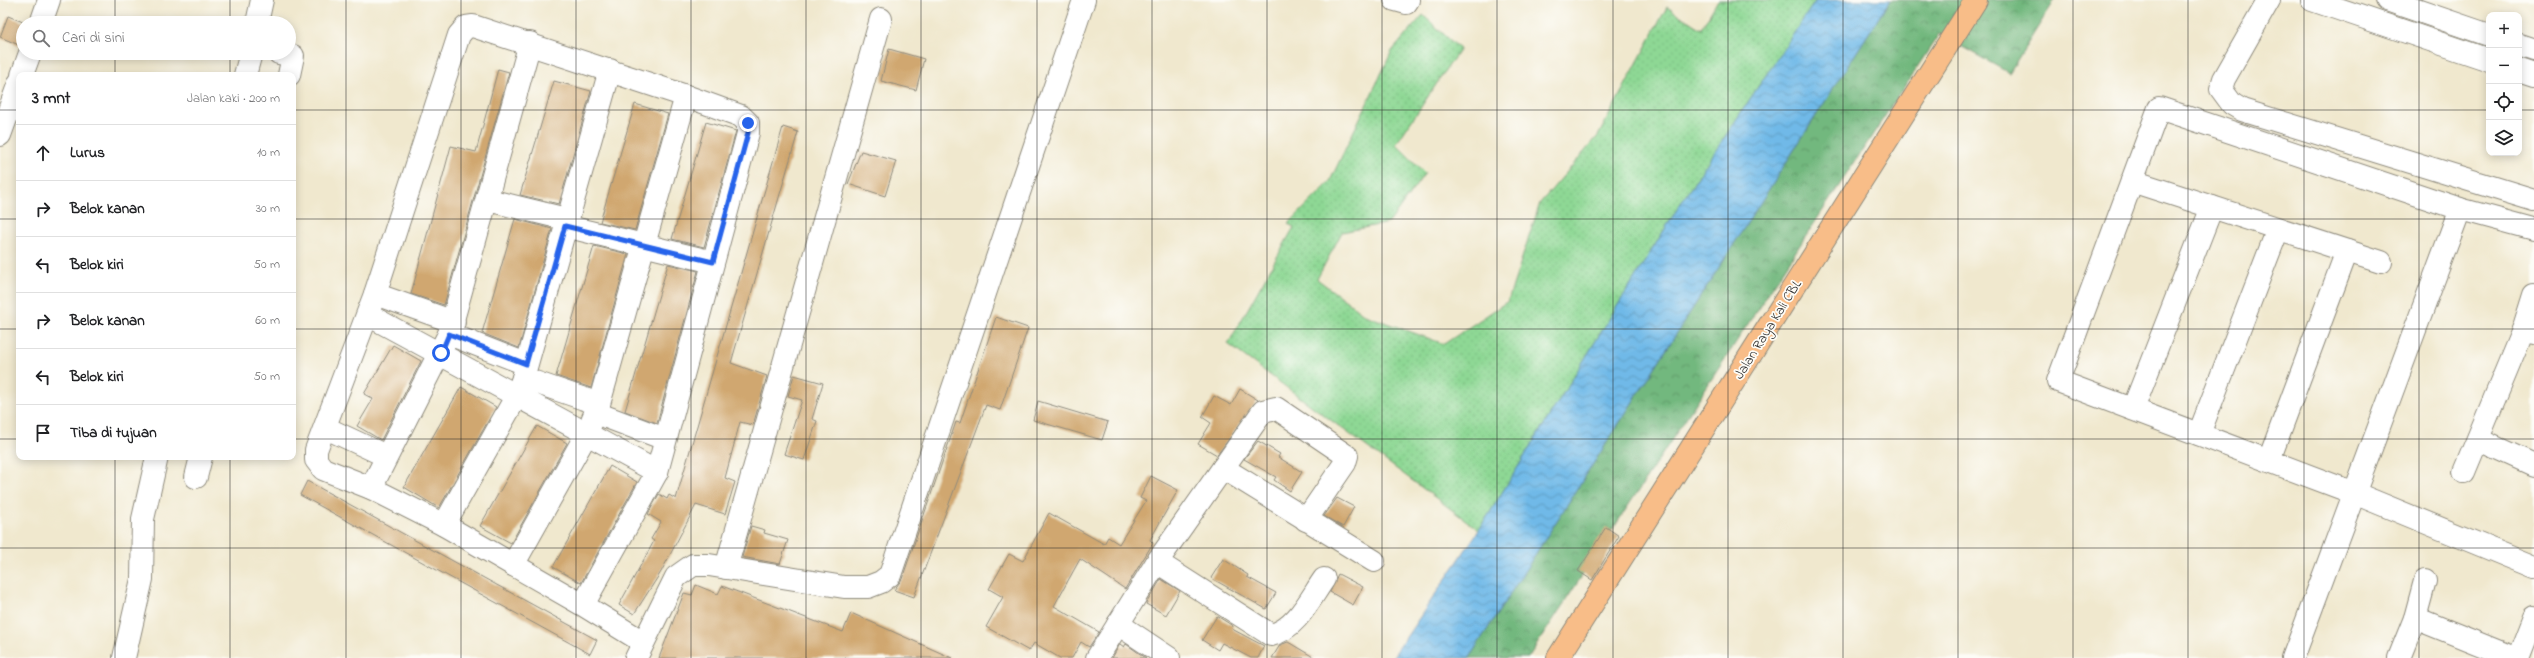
<!DOCTYPE html>
<html lang="id">
<head>
<meta charset="utf-8">
<style>
  :root { --surface:#fff; --page:#f2f2f2; --text:#202124; --muted:#757577; --line:#e0e0e0 }
  body { margin:0; font-family:"Indie Flower",sans-serif; background:var(--page); color:var(--text) }
  .controls { position:absolute; right:12px; top:12px; display:grid; overflow:hidden; border-radius:8px; box-shadow:0 2px 10px #0003 }
  .controls button { width:36px; height:36px; display:grid; place-items:center; padding:0; border:0; border-bottom:1px solid var(--line); background:var(--surface); color:var(--text); font:20px sans-serif }
  .stop { position:absolute; width:12px; height:12px; margin:-9px; border:3px solid #2563eb; border-radius:50%; background:#fff }
  .stop.end { background:#2563eb; border-color:#fff; box-shadow:0 1px 4px #0008 }
  .list { margin:0; padding:0; list-style:none }
  h2 { display:flex; justify-content:space-between; align-items:center; height:52px; margin:0; padding:0 16px; font-size:17px }
  h2 small { font-size:13px; font-weight:400; color:var(--muted) }
  .list li { display:grid; grid-template-columns:26px 1fr auto; gap:12px; align-items:center; box-sizing:border-box; height:56px; padding:0 16px; border-top:1px solid var(--line) }
  .list b { display:block; font-size:15px; white-space:nowrap }
  .list em { font-size:13px; font-style:normal; color:var(--muted) }
  .icon { flex:none; width:22px; height:22px; fill:none; stroke:currentColor; stroke-width:2; stroke-linecap:round; stroke-linejoin:round }
  .map { position:relative; flex:none; width:2534px; height:658px; overflow:hidden }
  .search { position:absolute; background:var(--surface); box-shadow:0 2px 10px #0003; left:16px; top:16px; width:280px; height:44px; display:flex; align-items:center; gap:10px; box-sizing:border-box; padding:0 14px; border-radius:22px; color:var(--muted); font-size:15px }
  .panel { position:absolute; background:var(--surface); box-shadow:0 2px 10px #0003; left:16px; top:72px; width:280px; height:388px; border-radius:8px }
  .map>svg:first-child { display:block }
  .grass { fill:url(#grass-dots); stroke:#5c8260 }
  .forest { fill:url(#forest-crowns); stroke:#4e7254 }
  .water { fill:url(#water-waves); stroke:#4e728a }
  .building { fill:#d0a770 }
  .lines { fill:none; stroke-linecap:round; stroke-linejoin:round }
  .minor-casing { stroke:#8e8a7c; stroke-width:24 }
  .major-casing { stroke:#8e8a7c; stroke-width:24 }
  .minor { stroke:#fff; stroke-width:22 }
  .major { stroke:#f8bd88; stroke-width:22 }
  .route { stroke:#2563eb; stroke-width:5 }
  .grid { fill:none; stroke:#2b2b2b; stroke-width:1; stroke-opacity:0.55 }
  .labels { text-anchor:middle; stroke-width:3.5; stroke-linejoin:round; paint-order:stroke }
  .street-label { font-size:14px; fill:#2b2b2b; stroke:#fdfcf7 }
</style>
</head>
<body>
<div class="map">
<svg width="2534" height="658" viewBox="0 0 2534 658">
  <defs>
    <pattern id="grass-dots" width="8" height="8" patternUnits="userSpaceOnUse"><rect width="8" height="8" fill="#8ed894"/><path d="M2 2h.1M6 6h.1" fill="none" stroke="#7bba80" stroke-width="1.8" stroke-linecap="round"/></pattern>
    <pattern id="forest-crowns" width="20" height="18" patternUnits="userSpaceOnUse"><rect width="20" height="18" fill="#72b87e"/><path d="M2 6a3 3 0 1 1 6 0M12 15a3 3 0 1 1 6 0" fill="none" stroke="#5e9667"/></pattern>
    <pattern id="water-waves" width="16" height="10" patternUnits="userSpaceOnUse"><rect width="16" height="10" fill="#70b9e8"/><path d="M0 5q4-4 8 0t8 0" fill="none" stroke="#5c97bc"/></pattern>
  </defs>
  <rect width="100%" height="100%" fill="#fdfcf7"/>
  <filter id="ink" filterUnits="userSpaceOnUse"><feTurbulence type="fractalNoise" baseFrequency=".025" numOctaves="2"/><feDisplacementMap in="SourceGraphic" scale="8" xChannelSelector="R" yChannelSelector="G"/><feConvolveMatrix kernelMatrix="1 2 1 2 8 2 1 2 1" color-interpolation-filters="sRGB"/></filter>
  <filter id="wash" filterUnits="userSpaceOnUse"><feTurbulence type="fractalNoise" baseFrequency=".012" numOctaves="4" result="noise"/><feDisplacementMap in="SourceGraphic" scale="16" xChannelSelector="R" yChannelSelector="G"/><feGaussianBlur stdDeviation="0.9" result="paint"/><feColorMatrix in="noise" values="0 0 0 0 0 0 0 0 0 0 0 0 0 0 0 0 0 1.4 0 .05"/><feComposite in="paint" operator="in"/></filter>
  <g filter="url(#wash)">
    <rect width="100%" height="100%" fill="#f0e8ce"/>
    <polygon class="grass" points="1718,0 1816,0 1684,198 1479,530 1228,344 1294,227 1288,224 1329,183 1392,51 1423,15 1460,49 1396,144 1425,173 1389,223 1342,232 1317,279 1365,315 1444,344 1508,301 1540,203 1598,136 1667,7 1701,29"/>
    <polygon class="forest" points="1890,0 2055,0 2009,73 1939,34 1528,658 1469,658"/>
    <polygon class="water" points="1816,0 1890,0 1469,658 1392,658 1479,530 1684,198"/>
    <g id="blocks">
      <g class="building">
        <polygon points="8,16 23,22 23,34 19,45 0,37"/>
        <polygon points="889,49 924,59 916,90 881,81"/>
        <polygon points="498,69 509,72 444,305 411,294 451,146 476,152"/>
        <polygon points="554,81 591,91 559,204 520,195"/>
        <polygon points="635,104 668,114 635,230 600,222"/>
        <polygon points="706,122 736,131 704,247 672,239"/>
        <polygon points="783,127 798,132 731,363 767,376 753,425 740,422 725,478 735,482 725,514 696,505 661,572 634,614 619,605 654,541 651,539 661,522 648,514 659,494 667,499 669,495 676,499"/>
        <polygon points="861,151 896,161 885,196 848,184"/>
        <polygon points="515,219 552,229 519,348 482,333"/>
        <polygon points="594,246 628,254 591,388 556,376"/>
        <polygon points="668,264 698,271 657,423 625,411"/>
        <polygon points="996,317 1028,328 1000,410 986,405 914,597 894,590 902,579 956,422 960,423"/>
        <polygon points="393,345 421,361 381,440 357,426 373,399 364,394"/>
        <polygon points="794,375 823,383 812,419 817,421 804,460 784,454 802,400 788,396"/>
        <polygon points="461,387 496,407 439,508 404,487"/>
        <polygon points="1240,389 1258,400 1217,455 1198,444 1211,423 1202,417 1214,396 1231,405"/>
        <polygon points="1038,401 1108,422 1102,440 1033,420"/>
        <polygon points="537,426 567,443 511,543 480,526"/>
        <polygon points="1258,441 1280,454 1278,457 1302,472 1290,491 1274,480 1276,477 1244,459"/>
        <polygon points="610,466 637,482 581,583 553,567"/>
        <polygon points="1151,476 1178,490 1150,540 1153,543 1125,589 1080,559 1054,606 1099,632 1089,647 1081,642 1072,658 1060,658 1034,643 1029,651 986,627 1003,597 989,589 1009,554 1023,561 1049,513 1104,544 1108,537 1119,544 1146,501 1140,498"/>
        <polygon points="307,481 597,640 590,654 300,495"/>
        <polygon points="1337,498 1354,507 1343,527 1324,516"/>
        <polygon points="751,526 765,530 764,533 788,540 780,564 742,557"/>
        <polygon points="1606,527 1619,536 1592,580 1578,571"/>
        <polygon points="1223,559 1248,575 1247,577 1276,593 1266,609 1211,578"/>
        <polygon points="1338,574 1363,587 1353,605 1330,592"/>
        <polygon points="1161,579 1180,591 1166,615 1146,604"/>
        <polygon points="696,585 718,594 722,586 843,632 851,613 952,658 659,658 684,593 692,595"/>
        <polygon points="1217,616 1233,626 1232,629 1264,646 1258,658 1251,658 1222,643 1218,650 1202,640"/>
        <polygon points="1288,642 1315,658 1272,658 1280,645"/>
        <polygon points="1120,644 1124,647 1126,644 1146,658 1112,658"/>
      </g>
    </g>
  </g>
  <g filter="url(#ink)">
    <use href="#blocks" fill-opacity="0" stroke="#8e8a7c" stroke-width="1"/>
    <g class="lines">
      <defs>
        <g id="minor">
          <polyline points="1395,0 1406,3 1408,0"/>
          <polyline points="2269,0 2224,79 2221,89 2232,104 2242,110 2534,200"/>
          <polyline points="2312,0 2489,60"/>
          <polyline points="2387,0 2489,35"/>
          <polyline points="41,23 49,0"/>
          <polyline points="257,23 262,0"/>
          <polyline points="2519,45 2534,50"/>
          <polyline points="279,53 293,56 289,75"/>
          <polyline points="2519,70 2534,75"/>
          <polyline points="22,75 30,53"/>
          <polyline points="245,75 251,53"/>
          <polyline points="0,135 19,83"/>
          <polyline points="2132,181 2381,262"/>
          <polyline points="488,200 566,219"/>
          <polyline points="565,226 713,262"/>
          <polyline points="2534,229 2460,209 2159,108 2058,381 2354,493 2534,567"/>
          <polyline points="375,294 454,322"/>
          <polyline points="2534,295 2523,330 2534,332"/>
          <polyline points="368,315 657,472"/>
          <polyline points="449,334 526,364"/>
          <polyline points="523,378 599,404"/>
          <polyline points="2133,409 2212,207"/>
          <polyline points="596,413 665,439"/>
          <polyline points="326,428 386,456"/>
          <polyline points="2199,434 2278,229"/>
          <polyline points="2479,440 2534,465"/>
          <polyline points="2269,460 2347,251"/>
          <polyline points="1223,468 1374,561"/>
          <polyline points="2464,472 2523,330"/>
          <polyline points="196,477 201,457"/>
          <polyline points="371,488 449,334 530,43"/>
          <polyline points="444,525 516,397 523,378 610,70"/>
          <path d="M1157 562 1271 635C1296 629 1310 599 1324 579"/>
          <polyline points="513,565 586,435 599,404 686,96"/>
          <polyline points="726,568 881,19"/>
          <polyline points="583,605 657,472 748,133 748,123 741,116 686,96 473,26 466,27 459,35 375,294 316,450 316,460 323,469 371,488 444,525 583,605 643,642"/>
          <polyline points="2415,618 2514,658"/>
          <polyline points="1118,624 1169,658"/>
          <polyline points="124,658 142,579 143,519 157,457"/>
          <polyline points="636,658 676,577 693,565 709,565 844,587 868,587 881,582 890,575 1084,0"/>
          <polyline points="1097,658 1157,562 1263,411 1276,408 1347,456 1345,463 1306,520"/>
          <polyline points="2293,658 2460,209"/>
          <polyline points="2399,658 2415,618 2425,581"/>
          <polyline points="2518,658 2534,617"/>
        </g>
        <polyline id="major" points="1558,658 1976,0"/>
      </defs>
      <use href="#minor" class="minor-casing"/>
      <use href="#major" class="major-casing"/>
      <use href="#minor" class="minor"/>
      <use href="#major" class="major"/>
    </g>
  </g>
  <g class="lines" filter="url(#ink)">
    <polyline class="route" points="441,353 449,334 526,364 565,226 713,262 748,133 748,123"/>
  </g>
  <path class="grid" d="M115 0V23M230 0V23M346 0V658M461 0V658M576 0V658M691 0V658M806 0V658M921 0V658M1037 0V658M1152 0V658M1267 0V658M1382 0V658M1497 0V658M1613 0V658M1728 0V658M1843 0V658M1958 0V658M2073 0V658M2188 0V658M2304 0V658M2419 0V658M115 53V75M230 53V75M0 110H19M293 110H2489M2519 110H2534M0 219H19M293 219H2534M0 329H19M293 329H2534M0 439H19M293 439H2534M115 457V658M230 457V658M0 548H2534"/>
  <g class="labels">
    <g class="street-label">
      <text transform="translate(1767 329) rotate(-58)" y="5">Jalan Raya Kali CBL</text>
    </g>
  </g>
</svg>
<div class="controls">
<button>+</button>
<button>−</button>
<button><svg class="icon" aria-label="locate" viewBox="0 0 24 24"><circle cx="12" cy="12" r="6"/><path d="M12 2v4M12 18v4M2 12h4M18 12h4"/></svg></button>
<button><svg class="icon" aria-label="layers" viewBox="0 0 24 24"><path d="M12 4l9 5-9 5-9-5zM3 14l9 5 9-5"/></svg></button>
</div>
<div class="stop" style="left:441px;top:353px"></div>
<div class="stop end" style="left:748px;top:123px"></div>
<div class="search"><svg class="icon" aria-label="search" viewBox="0 0 24 24"><circle cx="10" cy="10" r="6"/><path d="M15 15l6 6"/></svg>Cari di sini</div>
<section class="panel">
<h2>3 mnt<small>Jalan kaki · 200 m</small></h2>
<ul class="list">
<li><svg class="icon" aria-label="ahead" viewBox="0 0 24 24"><path d="M12 20V5M6 11l6-6 6 6"/></svg><div><b>Lurus</b></div><em>10 m</em></li>
<li><svg class="icon" aria-label="right" viewBox="0 0 24 24"><path d="M7 20v-9h11M14 6l5 5-5 5"/></svg><div><b>Belok kanan</b></div><em>30 m</em></li>
<li><svg class="icon" aria-label="left" viewBox="0 0 24 24"><path d="M17 20v-9H6M10 6l-5 5 5 5"/></svg><div><b>Belok kiri</b></div><em>50 m</em></li>
<li><svg class="icon" aria-label="right" viewBox="0 0 24 24"><path d="M7 20v-9h11M14 6l5 5-5 5"/></svg><div><b>Belok kanan</b></div><em>60 m</em></li>
<li><svg class="icon" aria-label="left" viewBox="0 0 24 24"><path d="M17 20v-9H6M10 6l-5 5 5 5"/></svg><div><b>Belok kiri</b></div><em>50 m</em></li>
<li><svg class="icon" aria-label="arrive" viewBox="0 0 24 24"><path d="M6 21V4h12l-3 4 3 4H6"/></svg><div><b>Tiba di tujuan</b></div></li>
</ul>
</section>
</div>
</body>
</html>
